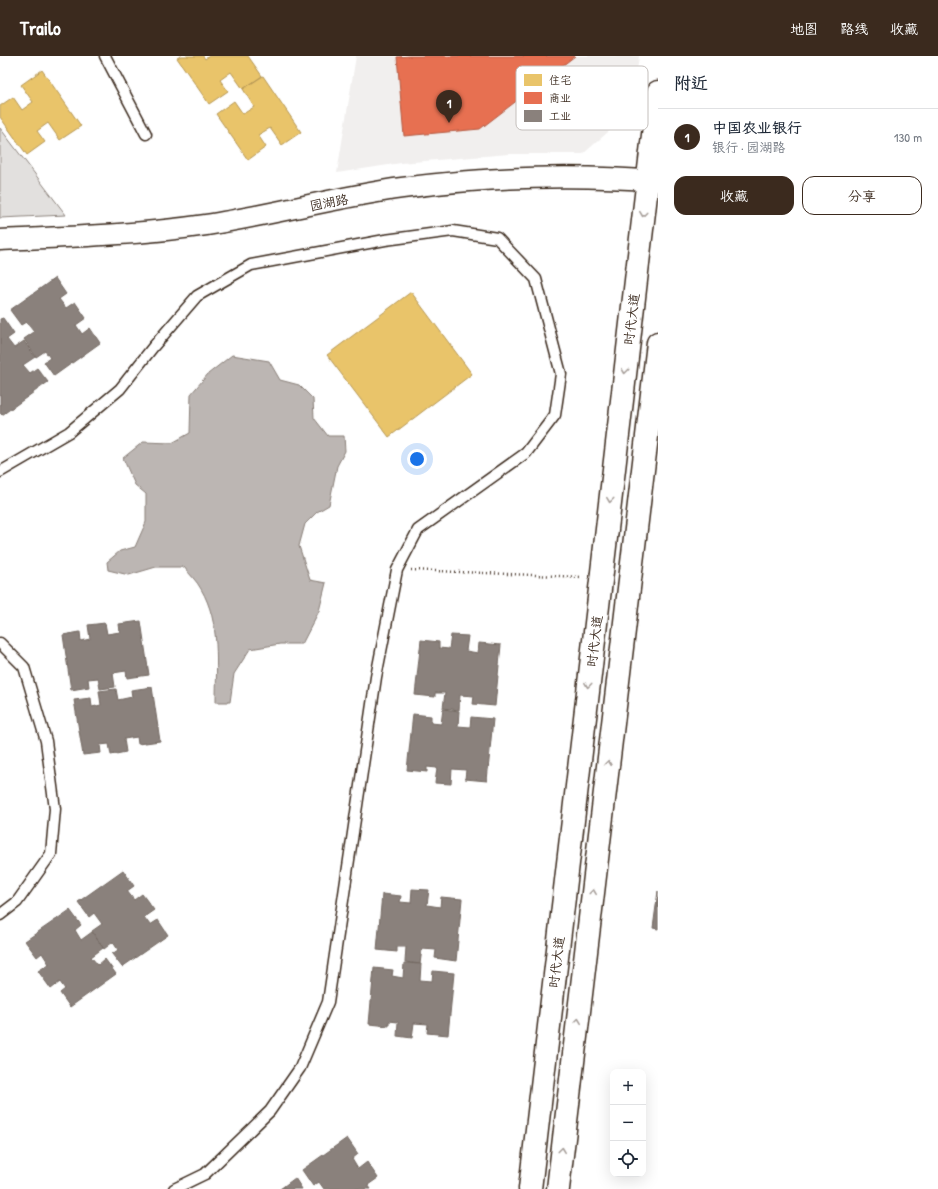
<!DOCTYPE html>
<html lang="zh">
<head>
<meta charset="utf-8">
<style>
  :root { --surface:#fff; --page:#f6f6f7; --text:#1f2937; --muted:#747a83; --line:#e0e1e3; --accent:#3b2a1e }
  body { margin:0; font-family:"Patrick Hand","LXGW WenKai TC",sans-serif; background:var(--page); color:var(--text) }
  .controls { position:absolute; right:12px; bottom:12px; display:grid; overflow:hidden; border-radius:8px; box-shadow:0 4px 16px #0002 }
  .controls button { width:36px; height:36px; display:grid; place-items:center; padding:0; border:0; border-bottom:1px solid var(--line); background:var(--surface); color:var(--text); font:20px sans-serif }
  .you { position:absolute; left:417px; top:403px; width:14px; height:14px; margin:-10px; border:3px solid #fff; border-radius:50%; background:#1a73e8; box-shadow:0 0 0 6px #1a73e833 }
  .badge { display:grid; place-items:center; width:26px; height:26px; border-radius:50%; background:var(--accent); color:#fff; font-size:13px; font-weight:700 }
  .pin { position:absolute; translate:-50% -33px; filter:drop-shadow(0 1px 2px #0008) }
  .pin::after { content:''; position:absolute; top:21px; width:14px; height:12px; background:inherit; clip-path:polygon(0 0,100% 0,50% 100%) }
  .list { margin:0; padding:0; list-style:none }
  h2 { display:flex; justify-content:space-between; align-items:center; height:52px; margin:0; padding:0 16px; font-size:17px }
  h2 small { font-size:13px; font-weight:400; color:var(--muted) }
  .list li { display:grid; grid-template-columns:26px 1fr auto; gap:12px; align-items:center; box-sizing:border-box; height:56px; padding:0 16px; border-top:1px solid var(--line) }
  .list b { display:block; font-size:15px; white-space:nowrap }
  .list p { margin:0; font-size:13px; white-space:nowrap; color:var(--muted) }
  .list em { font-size:13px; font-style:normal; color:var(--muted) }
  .actions { display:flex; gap:8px; padding:12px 16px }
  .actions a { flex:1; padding:9px 0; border:1px solid var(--accent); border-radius:12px; text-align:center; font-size:14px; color:var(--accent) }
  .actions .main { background:var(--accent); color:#fff }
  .icon { flex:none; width:22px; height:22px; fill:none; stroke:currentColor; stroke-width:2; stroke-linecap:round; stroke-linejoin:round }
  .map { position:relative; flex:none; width:658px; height:1133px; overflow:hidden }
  header { display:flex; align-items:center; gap:24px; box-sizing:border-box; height:56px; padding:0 20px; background:var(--accent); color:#fff }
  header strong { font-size:19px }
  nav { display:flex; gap:22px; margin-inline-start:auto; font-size:14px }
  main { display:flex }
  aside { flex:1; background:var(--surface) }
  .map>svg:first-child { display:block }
  .built { fill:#f1efee }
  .green { fill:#e2e0de; stroke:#8e857e }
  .water { fill:#bcb6b3; stroke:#887e77 }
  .homes { fill:#e9c46a; stroke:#b59653 }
  .shops { fill:#e76f51; stroke:#b35a42 }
  .industry { fill:#8a817c; stroke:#726760 }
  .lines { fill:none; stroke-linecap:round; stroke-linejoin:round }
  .lane-casing { stroke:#3b2a1e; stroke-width:13 }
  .street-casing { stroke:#3b2a1e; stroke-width:23 }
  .secondary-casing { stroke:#3b2a1e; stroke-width:25 }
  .path { stroke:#3b2a1e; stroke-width:2.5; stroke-dasharray:1 3; stroke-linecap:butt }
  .lane { stroke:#fff; stroke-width:10 }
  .street { stroke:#fff; stroke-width:20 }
  .secondary { stroke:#fff; stroke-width:22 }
  .oneway { stroke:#a79f9a }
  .labels { text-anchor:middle; stroke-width:4; stroke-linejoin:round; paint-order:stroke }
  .street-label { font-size:13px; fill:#3b2a1e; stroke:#fff }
  .key { fill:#fff; stroke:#c4bfbc; stroke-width:1 }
  .key-label { font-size:11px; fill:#3b2a1e }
</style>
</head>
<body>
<header>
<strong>Trailo</strong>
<nav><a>地图</a><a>路线</a><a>收藏</a></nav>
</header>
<main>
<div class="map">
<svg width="658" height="1133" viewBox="0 0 658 1133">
  <rect width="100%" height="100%" fill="#fff"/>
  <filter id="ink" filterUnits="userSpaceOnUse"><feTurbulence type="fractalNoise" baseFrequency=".025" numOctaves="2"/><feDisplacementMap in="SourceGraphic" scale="8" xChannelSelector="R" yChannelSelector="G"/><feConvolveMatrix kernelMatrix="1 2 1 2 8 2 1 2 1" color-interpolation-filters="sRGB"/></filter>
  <g filter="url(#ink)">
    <polygon class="built" points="356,0 639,0 632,55 583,98 509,98 401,107 337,117"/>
    <polygon class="green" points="0,72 66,159 0,162"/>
    <path class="water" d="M232 299 269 305 280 324 299 329 313 343 314 362 328 380H344L345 395 337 410 329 449 317 456 305 468 299 490 310 524 326 527 319 555 302 588H280L250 593 234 618 230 646H216C216 609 221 567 201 533 197 525 189 518 184 511H156L129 519 108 514 107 506 120 495 135 491 146 466V438L135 429 123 402 143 386 172 387 190 377 191 338 208 318Z"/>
    <g class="homes">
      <polygon points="181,0 203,0 205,3 209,0 248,0 262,20 243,33 231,16 220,24 228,35 209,48 177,2"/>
      <polygon points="42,14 81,70 60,84 48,67 37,75 45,86 27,99 0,61 0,50 13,41 22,54 33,46 21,29"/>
      <polygon points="263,20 301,76 282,89 270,72 258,79 266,91 248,104 216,58 234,45 243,58 254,51 243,33"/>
      <polygon points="411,236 472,318 389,381 327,299"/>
    </g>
    <polygon class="shops" points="409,0 575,0 480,73 404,80 397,1"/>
    <g class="industry">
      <polygon points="55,222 66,238 59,243 66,252 75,246 86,262 76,269 82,278 90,272 100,287 54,320 44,306 50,302 45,295 36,301 24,283 34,276 26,266 21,269 10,254"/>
      <polygon points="3,262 14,278 7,283 14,292 24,285 35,301 23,309 30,317 37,312 48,326 2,359 0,357 0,263"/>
      <polygon points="141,565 149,619 127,622 126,615 113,617 115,631 100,633 98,622 88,623 89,631 71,634 63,579 80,576 81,585 90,583 88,569 105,567 107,578 120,576 119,568"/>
      <polygon points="451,579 468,580 466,595 478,597 479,587 501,589 495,650 473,648 474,640 460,639 459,654 443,652 445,637 435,637 435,641 415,639 421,584 439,586 439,592 449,593"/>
      <polygon points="152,631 160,685 138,688 137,681 124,683 126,696 111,699 109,688 100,689 101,697 83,699 74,644 91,642 92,651 101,649 99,635 116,633 118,644 132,641 131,634"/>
      <polygon points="443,653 459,655 458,670 470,671 471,661 493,663 487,725 465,723 466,714 452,713 451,728 435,727 437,712 427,711 427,716 407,714 413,658 431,660 431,667 441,668"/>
      <polygon points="123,814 134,830 127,835 134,844 142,838 154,854 144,861 150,869 158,864 168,879 122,911 112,898 118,894 113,886 104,893 92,875 102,868 94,857 89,861 78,846"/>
      <polygon points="412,833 429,834 427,849 440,851 441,841 462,843 456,905 435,902 436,894 422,893 420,908 405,906 406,891 397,891 397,896 377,894 382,838 401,840 400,846 411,847"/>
      <polygon points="658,835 658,873 653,872"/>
      <polygon points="70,854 81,869 75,874 81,884 92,876 103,892 91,901 98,909 105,903 116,918 70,951 60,937 65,933 60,926 51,933 38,915 49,908 42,897 37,901 25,885"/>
      <polygon points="404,907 421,908 420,924 432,925 433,915 454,917 448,979 427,977 428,968 414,967 412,982 397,980 398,966 389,965 389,970 369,968 374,912 393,914 392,920 403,922"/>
      <polygon points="347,1082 358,1098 352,1103 358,1113 367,1106 378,1122 368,1129 371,1133 324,1133 319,1126 313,1130 302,1114"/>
      <polygon points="295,1122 302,1133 280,1133"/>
    </g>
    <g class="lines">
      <defs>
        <g id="lane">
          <polyline points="105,0 146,78"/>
          <polyline points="0,416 69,376 120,333 153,291 197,240 251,209 385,184 453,175 497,182 536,223 561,318 555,359 526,397 418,474 397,514 376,621 328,946 300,1012 270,1055 205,1118 174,1133"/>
          <polyline points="0,587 24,611 46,685 55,753 51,798 17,846 0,859"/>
        </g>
        <path id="street" d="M0 184C68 181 138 179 206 169 272 159 336 141 402 132 487 121 573 118 658 125"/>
        <g id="secondary">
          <polyline points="530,1133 658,36"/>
          <polyline points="558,1133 658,287"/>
        </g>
      </defs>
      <use href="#lane" class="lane-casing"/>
      <use href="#street" class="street-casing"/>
      <use href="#secondary" class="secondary-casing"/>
      <polyline class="path" points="411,514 582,521"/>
      <use href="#lane" class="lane"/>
      <use href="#street" class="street"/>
      <use href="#secondary" class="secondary"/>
    </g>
    <defs><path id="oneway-chevron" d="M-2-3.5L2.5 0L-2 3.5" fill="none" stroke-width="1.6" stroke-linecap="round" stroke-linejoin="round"/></defs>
    <g class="oneway">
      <use href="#oneway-chevron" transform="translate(643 158) rotate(97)"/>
      <use href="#oneway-chevron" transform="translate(625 315) rotate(97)"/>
      <use href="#oneway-chevron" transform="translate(610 444) rotate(97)"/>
      <use href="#oneway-chevron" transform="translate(588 629) rotate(97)"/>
      <use href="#oneway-chevron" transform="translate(608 707) rotate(-83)"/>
      <use href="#oneway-chevron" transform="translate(593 836) rotate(-83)"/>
      <use href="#oneway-chevron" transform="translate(578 965) rotate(-83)"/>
      <use href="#oneway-chevron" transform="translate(562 1094) rotate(-83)"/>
    </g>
  </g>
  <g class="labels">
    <g class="street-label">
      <text transform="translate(329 146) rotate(-11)" y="5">园湖路</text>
      <text transform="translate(631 263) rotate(-83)" y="5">时代大道</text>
      <text transform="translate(594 585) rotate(-83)" y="5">时代大道</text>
      <text transform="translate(556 906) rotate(-83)" y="5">时代大道</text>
    </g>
  </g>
  <rect x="516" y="10" width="132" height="64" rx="6" class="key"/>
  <rect x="524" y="18" width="18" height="12" fill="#e9c46a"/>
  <rect x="524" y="36" width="18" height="12" fill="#e76f51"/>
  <rect x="524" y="54" width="18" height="12" fill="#8a817c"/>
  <g class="key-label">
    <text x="549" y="28">住宅</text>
    <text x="549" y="46">商业</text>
    <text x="549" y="64">工业</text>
  </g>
</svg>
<div class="controls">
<button>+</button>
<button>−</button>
<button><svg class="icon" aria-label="locate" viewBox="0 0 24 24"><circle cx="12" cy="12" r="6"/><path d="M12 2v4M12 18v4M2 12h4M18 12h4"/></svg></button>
</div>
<div class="you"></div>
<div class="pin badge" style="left:449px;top:67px">1</div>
</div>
<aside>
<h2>附近<small></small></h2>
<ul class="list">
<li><span class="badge">1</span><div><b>中国农业银行</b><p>银行 · 园湖路</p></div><em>130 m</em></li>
</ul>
<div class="actions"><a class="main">收藏</a><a>分享</a></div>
</aside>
</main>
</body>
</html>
